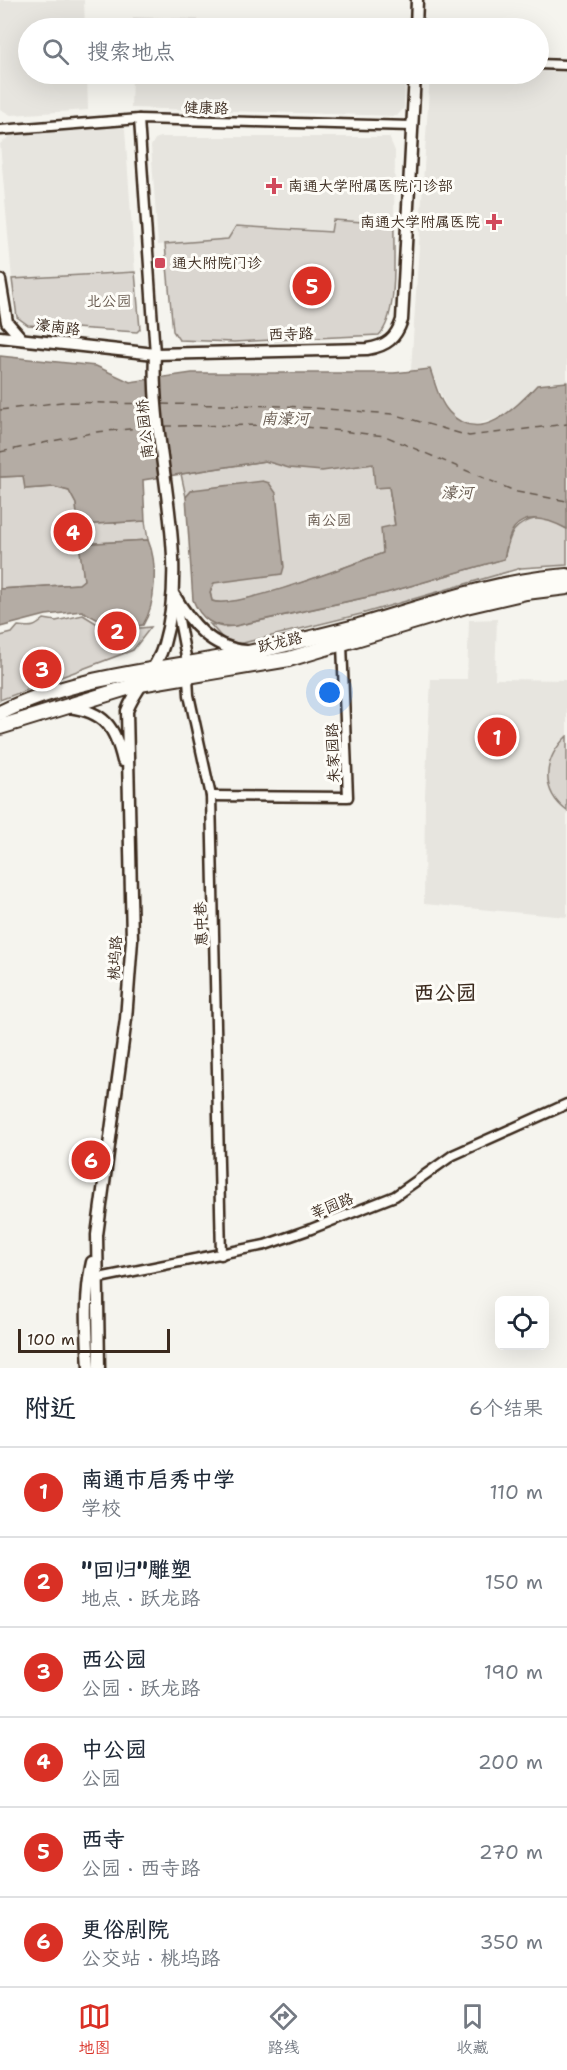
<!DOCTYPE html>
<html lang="zh">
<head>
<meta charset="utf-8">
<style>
  :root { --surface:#fff; --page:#f6f6f7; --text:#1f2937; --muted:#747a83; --line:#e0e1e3; --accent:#d93025 }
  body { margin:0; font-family:"Shantell Sans","LXGW WenKai TC",sans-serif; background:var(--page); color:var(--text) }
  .controls { position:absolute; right:18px; bottom:18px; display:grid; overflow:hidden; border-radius:9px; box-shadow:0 6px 24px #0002 }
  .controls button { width:54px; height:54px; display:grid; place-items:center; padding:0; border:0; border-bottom:2px solid var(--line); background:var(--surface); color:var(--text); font:30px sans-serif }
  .scale { position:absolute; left:18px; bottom:15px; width:152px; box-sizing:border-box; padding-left:6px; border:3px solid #3b2a1e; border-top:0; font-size:16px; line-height:21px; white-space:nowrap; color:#3b2a1e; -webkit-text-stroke:4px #fdfcf7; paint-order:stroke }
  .you { position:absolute; left:330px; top:693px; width:21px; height:21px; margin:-15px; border:4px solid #fff; border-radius:50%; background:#1a73e8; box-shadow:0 0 0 9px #1a73e833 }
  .badge { display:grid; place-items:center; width:39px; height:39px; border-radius:50%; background:var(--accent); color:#fff; font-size:20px; font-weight:700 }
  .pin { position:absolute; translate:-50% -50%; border:3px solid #fff; box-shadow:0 2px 6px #0006 }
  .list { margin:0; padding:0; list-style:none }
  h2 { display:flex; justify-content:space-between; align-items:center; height:78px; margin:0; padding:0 24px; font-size:26px }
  h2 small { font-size:20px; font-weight:400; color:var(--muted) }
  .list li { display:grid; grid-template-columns:39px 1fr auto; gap:18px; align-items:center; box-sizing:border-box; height:90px; padding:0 24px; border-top:2px solid var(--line) }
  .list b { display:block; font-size:22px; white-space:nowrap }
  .list p { margin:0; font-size:20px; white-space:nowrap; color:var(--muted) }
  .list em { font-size:20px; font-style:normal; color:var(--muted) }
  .icon { flex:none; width:33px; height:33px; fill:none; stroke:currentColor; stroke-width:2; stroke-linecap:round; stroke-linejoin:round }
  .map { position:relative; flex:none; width:567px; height:1368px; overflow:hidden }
  .search { position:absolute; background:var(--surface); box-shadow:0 6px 24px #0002; left:18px; right:18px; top:18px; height:66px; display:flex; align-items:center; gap:15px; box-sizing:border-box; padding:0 21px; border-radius:33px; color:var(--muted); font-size:22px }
  .sheet { height:618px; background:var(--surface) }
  nav { display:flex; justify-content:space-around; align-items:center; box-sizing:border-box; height:84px; border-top:2px solid var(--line); background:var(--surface); font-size:16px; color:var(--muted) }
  nav a { display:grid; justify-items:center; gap:3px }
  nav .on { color:var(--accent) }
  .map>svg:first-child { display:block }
  .built { fill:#e7e5df }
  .green { fill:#dad6d0; stroke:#8a8077; stroke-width:1.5 }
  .water { fill:#b4aca4; stroke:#84786e; stroke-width:1.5 }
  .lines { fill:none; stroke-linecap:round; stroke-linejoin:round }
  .ferry { stroke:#65584d; stroke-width:1.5; stroke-dasharray:8 6; stroke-linecap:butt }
  .minor-casing { stroke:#3b2a1e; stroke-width:13 }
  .tertiary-casing { stroke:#3b2a1e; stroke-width:15 }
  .primary-casing { stroke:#3b2a1e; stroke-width:18 }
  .minor { stroke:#fdfcf7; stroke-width:8 }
  .tertiary { stroke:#fdfcf7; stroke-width:10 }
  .primary { stroke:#fdfcf7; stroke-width:14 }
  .poi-dot { fill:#d1495b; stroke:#fdfcf7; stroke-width:2 }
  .labels { text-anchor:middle; stroke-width:6; stroke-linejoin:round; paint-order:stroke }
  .street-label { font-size:15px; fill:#3b2a1e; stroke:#fdfcf7 }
  .poi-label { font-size:15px; fill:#3b2a1e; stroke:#fdfcf7; text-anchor:start }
  .park-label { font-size:15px; fill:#63554a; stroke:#fdfcf7 }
  .water-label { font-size:16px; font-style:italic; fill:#65584d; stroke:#fdfcf7 }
  .district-label { font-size:21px; font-weight:bold; fill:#3b2a1e; stroke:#fdfcf7 }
</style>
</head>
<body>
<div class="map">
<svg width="567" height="1368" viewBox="0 0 567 1368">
  <rect width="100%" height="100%" fill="#f5f4ee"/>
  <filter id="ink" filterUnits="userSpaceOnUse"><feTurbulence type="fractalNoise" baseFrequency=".0167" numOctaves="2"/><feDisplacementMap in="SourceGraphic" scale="12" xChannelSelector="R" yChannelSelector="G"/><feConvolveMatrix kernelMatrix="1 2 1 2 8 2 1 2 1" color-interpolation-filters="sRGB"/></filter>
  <g filter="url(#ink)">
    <g class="built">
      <polygon points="0,0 84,0 85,28 28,28 28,74 87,74 88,110 11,115 0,109"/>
      <polygon points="133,17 198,19 198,28 133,28"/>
      <polygon points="539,71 567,72 567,382 537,385 514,410 500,418 471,426 460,421 448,411 430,369 411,370 430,74 538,74"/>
      <polygon points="132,74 296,74 405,79 404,108 397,116 131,108"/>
      <polygon points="121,125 125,129 135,272 12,279 0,144 10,136"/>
      <polygon points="161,137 389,137 395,151 394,224 333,220 331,232 237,226 229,239 158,245 151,146 155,139"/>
      <polygon points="497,619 495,679 567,680 567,917 424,904 425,795 431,679 467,679 469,620"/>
    </g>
    <g class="green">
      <path d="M333 220 394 224C393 253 399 315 379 335L234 342 179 340 173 331 165 244 228 239 236 226 331 232Z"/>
      <polygon points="135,272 140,329 137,332 28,325 17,317 12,279"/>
      <path d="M265 461C305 472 333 469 373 464L389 487 395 526 383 553C353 564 237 611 212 601L210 592 214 583 192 490 186 497 181 474Z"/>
      <polygon points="24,476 25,489 54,487 69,491 76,504 78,525 145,521 148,540 80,544 84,580 79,584 0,589 0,477"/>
      <path d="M538 518 554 521 567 529V565L521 568 361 614 235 645 225 641 210 624 223 627 235 626 386 593 504 559C510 535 511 524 538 518Z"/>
      <path d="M83 615 104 628 108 622 117 618 130 629 151 627 133 650 0 700V636L12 633 18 626C31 627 33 629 44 619L56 621Z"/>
      <path d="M567 736V811C539 790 544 758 567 736Z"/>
    </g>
    <g class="water">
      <path d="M0 356 96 366 130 382 192 373H394L430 369C435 383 439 401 449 412 479 446 516 408 537 385L567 382V529C552 521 528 511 514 528 508 535 506 550 504 559L386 593 235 626C214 628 201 620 193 600L186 497 192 490 263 481 269 483 276 493 284 567 282 574 214 583 210 592 212 601C236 610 353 564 383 553L381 528 395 525 389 487 375 488 373 464 322 471 289 468 265 461 143 480 145 521 78 525 76 504 69 491 54 487 25 489 23 476 0 477Z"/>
      <path d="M148 540C158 563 156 604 143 625L131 627C125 616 111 611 102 622L82 611 46 615 0 627V589L79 584 84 580 79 544Z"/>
    </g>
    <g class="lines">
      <g class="ferry">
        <polyline points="162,404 286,406 393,414 469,436 567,424"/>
        <polyline points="0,410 62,402 152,404"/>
        <polyline points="164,426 288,425 385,436 517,492 567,501"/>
        <polyline points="0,452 96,432 153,427"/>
      </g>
      <defs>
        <g id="minor">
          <polyline points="538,64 567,65"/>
          <polyline points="139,119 155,354"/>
          <polyline points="0,130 139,119 412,126"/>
          <polyline points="175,599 187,662 189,695 211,796 221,1255"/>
          <polyline points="211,796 348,797 342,644"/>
          <polyline points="94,1279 265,1245 311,1229 395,1196 453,1155 567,1104"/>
        </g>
        <g id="tertiary">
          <polyline points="416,28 417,0"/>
          <polyline points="0,280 7,322 20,337"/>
          <path d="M0 337 155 354 367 349C387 346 396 338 402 320L415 74"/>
          <path d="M174 595C191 623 210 648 246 651"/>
          <path d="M69 707C105 712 115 727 123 761"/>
          <path d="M89 1368C87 1332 84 1297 92 1262"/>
          <path d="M99 1368 97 1235 126 1019 132 940 127 711C136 686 157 670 164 644 191 551 150 449 155 354"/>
        </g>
        <g id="primary">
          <path d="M0 713C80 673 172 670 257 651 291 643 325 635 359 626 427 606 495 581 567 576"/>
          <polyline points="0,727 140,684 289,659 466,606 526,592 567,587"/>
        </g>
      </defs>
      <use href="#minor" class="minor-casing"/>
      <use href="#tertiary" class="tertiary-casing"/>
      <use href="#primary" class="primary-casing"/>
      <use href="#minor" class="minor"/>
      <use href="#tertiary" class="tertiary"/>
      <use href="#primary" class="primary"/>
    </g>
  </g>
  <g class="poi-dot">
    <path d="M271 177h6v6h6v6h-6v6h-6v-6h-6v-6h6z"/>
    <path d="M491 213h6v6h6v6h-6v6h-6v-6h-6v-6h6z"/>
    <rect x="154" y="257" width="12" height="12" rx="3"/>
  </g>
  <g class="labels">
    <g class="street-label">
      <text transform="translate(206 108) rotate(1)" y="5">健康路</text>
      <text transform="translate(58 327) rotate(7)" y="5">濠南路</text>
      <text transform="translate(291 334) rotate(-1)" y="5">西寺路</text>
      <text transform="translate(145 429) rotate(-96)" y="5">南公园桥</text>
      <text transform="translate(280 642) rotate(-13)" y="5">跃龙路</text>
      <text transform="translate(333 753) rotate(-92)" y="5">朱家园路</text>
      <text transform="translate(201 924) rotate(-92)" y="5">惠中巷</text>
      <text transform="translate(115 958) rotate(-87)" y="5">桃坞路</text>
      <text transform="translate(332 1206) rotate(-22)" y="5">莘园路</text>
    </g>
    <g class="poi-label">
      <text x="288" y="191">南通大学附属医院门诊部</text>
      <text x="480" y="227" text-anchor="end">南通大学附属医院</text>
      <text x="172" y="268">通大附院门诊</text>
    </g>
    <g class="park-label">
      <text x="109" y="306">北公园</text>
      <text x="329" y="525">南公园</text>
    </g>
    <g class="water-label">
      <text x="285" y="424">南濠河</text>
      <text x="457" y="498">濠河</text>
    </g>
    <g class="district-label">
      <text x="445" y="1000">西公园</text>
    </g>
  </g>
</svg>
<div class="controls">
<button><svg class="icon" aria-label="locate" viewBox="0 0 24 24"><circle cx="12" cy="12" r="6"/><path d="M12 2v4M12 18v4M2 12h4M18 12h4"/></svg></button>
</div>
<div class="scale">100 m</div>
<div class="you"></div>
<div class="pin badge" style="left:497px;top:737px">1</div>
<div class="pin badge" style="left:117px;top:631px">2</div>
<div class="pin badge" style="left:42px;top:669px">3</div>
<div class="pin badge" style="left:73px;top:532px">4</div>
<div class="pin badge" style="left:312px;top:286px">5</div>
<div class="pin badge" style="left:91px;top:1160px">6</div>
<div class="search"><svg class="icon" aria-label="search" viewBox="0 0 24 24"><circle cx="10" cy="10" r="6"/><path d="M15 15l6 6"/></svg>搜索地点</div>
</div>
<section class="sheet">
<h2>附近<small>6个结果</small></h2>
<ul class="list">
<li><span class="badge">1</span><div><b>南通市启秀中学</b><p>学校</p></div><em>110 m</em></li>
<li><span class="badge">2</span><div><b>&quot;回归&quot;雕塑</b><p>地点 · 跃龙路</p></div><em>150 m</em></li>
<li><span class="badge">3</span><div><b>西公园</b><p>公园 · 跃龙路</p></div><em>190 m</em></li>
<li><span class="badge">4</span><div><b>中公园</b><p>公园</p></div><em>200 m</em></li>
<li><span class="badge">5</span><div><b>西寺</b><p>公园 · 西寺路</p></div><em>270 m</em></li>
<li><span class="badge">6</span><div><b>更俗剧院</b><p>公交站 · 桃坞路</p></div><em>350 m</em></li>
</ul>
</section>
<nav>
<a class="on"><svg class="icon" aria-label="map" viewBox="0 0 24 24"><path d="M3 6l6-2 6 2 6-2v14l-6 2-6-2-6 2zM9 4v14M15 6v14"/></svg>地图</a>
<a><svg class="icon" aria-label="directions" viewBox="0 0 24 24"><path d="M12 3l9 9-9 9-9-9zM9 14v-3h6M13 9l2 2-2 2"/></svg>路线</a>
<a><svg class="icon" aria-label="saved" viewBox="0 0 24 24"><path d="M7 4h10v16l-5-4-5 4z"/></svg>收藏</a>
</nav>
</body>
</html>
